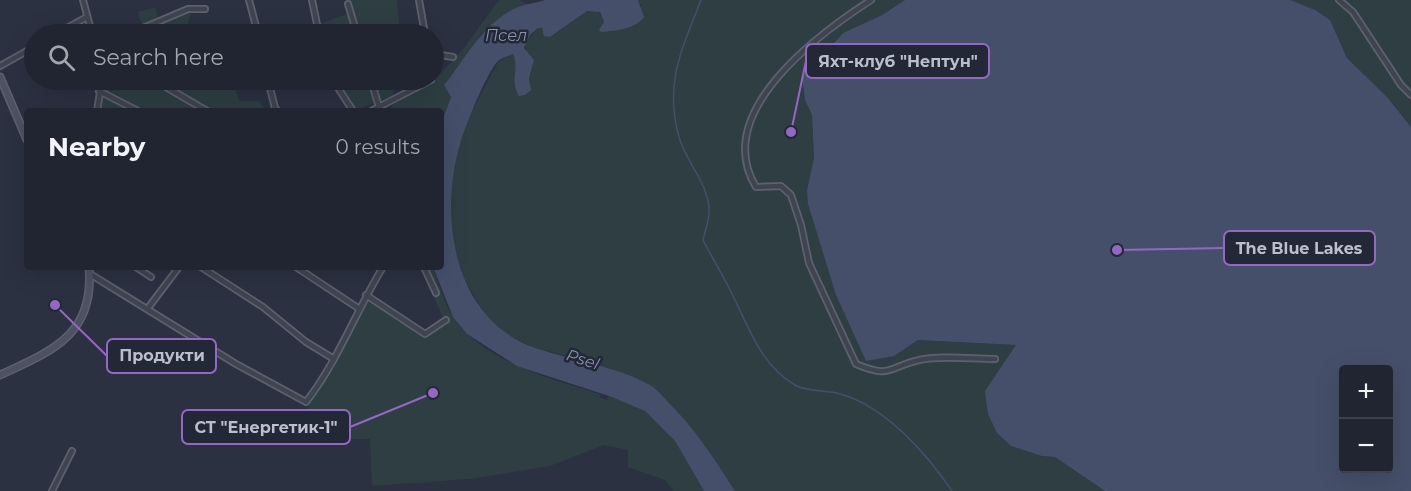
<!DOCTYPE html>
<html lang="en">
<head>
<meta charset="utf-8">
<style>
  :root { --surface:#202531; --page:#282d39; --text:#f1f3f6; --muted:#a2a5ab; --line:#3d424d }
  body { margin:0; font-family:Montserrat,sans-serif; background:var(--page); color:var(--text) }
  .controls { position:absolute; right:18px; bottom:18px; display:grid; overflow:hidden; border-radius:6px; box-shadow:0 6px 24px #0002 }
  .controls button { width:54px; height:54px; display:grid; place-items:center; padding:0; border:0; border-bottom:2px solid var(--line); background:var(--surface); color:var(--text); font:30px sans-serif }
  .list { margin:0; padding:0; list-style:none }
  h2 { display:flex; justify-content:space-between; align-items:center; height:78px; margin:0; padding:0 24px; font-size:26px }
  h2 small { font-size:20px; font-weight:400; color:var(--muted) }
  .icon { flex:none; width:33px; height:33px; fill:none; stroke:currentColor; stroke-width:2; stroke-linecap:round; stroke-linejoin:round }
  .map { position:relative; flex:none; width:1411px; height:491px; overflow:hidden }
  .search { position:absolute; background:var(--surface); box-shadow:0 6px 24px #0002; left:24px; top:24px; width:420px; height:66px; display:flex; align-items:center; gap:15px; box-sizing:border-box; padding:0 21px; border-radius:33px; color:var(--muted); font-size:22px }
  .panel { position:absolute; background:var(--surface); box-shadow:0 6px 24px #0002; left:24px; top:108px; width:420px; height:162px; border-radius:6px }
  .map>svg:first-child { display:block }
  .green { fill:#2e3e43 }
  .water { fill:#454f69; fill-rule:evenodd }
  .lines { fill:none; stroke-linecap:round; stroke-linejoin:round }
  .stream { stroke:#454f69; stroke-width:1.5 }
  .minor-casing { stroke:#5d616e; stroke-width:8 }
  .secondary-casing { stroke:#5d616e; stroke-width:9 }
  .minor { stroke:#3f4451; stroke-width:4.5 }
  .secondary { stroke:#4d5263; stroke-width:6 }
  .labels { text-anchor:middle; stroke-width:5; stroke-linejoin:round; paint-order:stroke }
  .water-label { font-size:16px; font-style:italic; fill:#8792ae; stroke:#232836 }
  .leader { fill:none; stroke:#9567c4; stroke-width:2 }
  .callout-dot { fill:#9567c4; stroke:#232836; stroke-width:2 }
  .callout { fill:#232836; stroke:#9567c4; stroke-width:2 }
  .callout-label { font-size:16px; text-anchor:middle; font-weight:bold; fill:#bcbfcb }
</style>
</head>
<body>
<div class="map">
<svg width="1411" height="491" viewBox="0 0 1411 491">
  <rect width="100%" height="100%" fill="#2b3141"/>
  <g class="green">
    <polygon points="346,0 397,0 400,34 321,34 319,24 347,14"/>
    <polygon points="499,0 520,0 528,5 520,6 481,34 471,51 444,85 451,97 441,124 441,111 390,111 392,105 433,82 464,48"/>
    <polygon points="638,0 905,0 882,15 843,33 802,78 805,100 812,115 814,158 807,190 894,356 918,340 1017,345 1001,369 1042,456 1055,457 1105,491 735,491 728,480 585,361 533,347 509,335 488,319 464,279 450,234 451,183 456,157 468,119 498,62 513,53 529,79 532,72 525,44 538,28 540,27 550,37 587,11 598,10 604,22 602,27 609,32 630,27 641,6"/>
    <polygon points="1290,0 1411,0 1411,127 1387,97 1347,58 1330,20"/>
    <polygon points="155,7 159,20 192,9 185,34 132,34 143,28 138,12"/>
    <polygon points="119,80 231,80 240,101 258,101 264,107 261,111 103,111 99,109 103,87 112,92"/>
    <polygon points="338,80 396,80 393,95 357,110"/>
    <path d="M421 267H433C439 283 444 304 454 318 482 361 553 380 600 394V397L606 400 609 396 645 411 661 425 675 441 704 491H674L665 480 628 467V450L604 445 550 466 470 479 372 486 370 439H326L319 432 312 433 308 409 314 394 327 378 368 298 427 336 446 325Z"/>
  </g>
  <g class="water">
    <path d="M545 0H638L644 17C635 29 616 31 601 32L599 30 604 22 600 12 587 11 550 37 544 36 542 28H538L530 35 524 48 534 60 529 79 531 90 525 95 519 96C509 78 520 70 513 54 509 56 501 58 497 62 486 75 466 124 461 141 438 214 452 317 533 347 572 361 614 365 650 385 657 389 664 398 670 404 696 430 715 460 735 491H704L675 441 645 411 609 396 517 366 467 334 453 317 433 267H441V124L451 97 444 85C467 57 483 22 518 7 526 4 536 3 545 0Z"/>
    <path d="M905 0H1290L1315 10 1330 20 1347 58 1387 97 1411 127V491H1105L1055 457 1042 456 1011 446 997 433 988 414 985 391 1016 345 918 340 894 356 866 361 836 295 808 204 807 190 814 158 812 115 805 100 802 78 843 33 882 15ZM1344 370H1388V468H1344Z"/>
  </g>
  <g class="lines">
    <path class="stream" d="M701 0C682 49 664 83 679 137 686 163 710 184 709 213 709 221 705 231 703 240 713 260 726 280 735 300 750 331 763 367 795 385 807 392 826 390 840 394 885 406 927 454 952 491"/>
    <defs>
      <g id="minor">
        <polyline points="83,0 92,34"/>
        <polyline points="249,0 258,34"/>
        <polyline points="312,0 319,34"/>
        <polyline points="419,0 425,34"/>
        <path d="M871 0C817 35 711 113 756 187L781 186 791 195 801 225 809 263 856 364C891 379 888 367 919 360 940 355 972 359 995 359"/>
        <polyline points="1339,0 1353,12 1401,85 1411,95"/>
        <polyline points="348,4 357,34"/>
        <polyline points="56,34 87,17"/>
        <polyline points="129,34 188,9 205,9"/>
        <polyline points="434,54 453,57"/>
        <polyline points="0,66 34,47"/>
        <polyline points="154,80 207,111"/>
        <polyline points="268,80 275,108 278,111"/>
        <polyline points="333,80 353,111"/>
        <polyline points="371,80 379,107"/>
        <polyline points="99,91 138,111"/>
        <polyline points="97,111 102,80"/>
        <polyline points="371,111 431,80"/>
        <polyline points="136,267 151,277"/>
        <polyline points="201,267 263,307 306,342 334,359"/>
        <polyline points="296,267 358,308"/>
        <polyline points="424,267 436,293"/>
        <path d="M90 274 236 364 306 402C338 361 356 311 383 267"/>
        <polyline points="366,295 425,334 446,320"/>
        <polyline points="148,308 179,267"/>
        <polyline points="52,491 72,451"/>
      </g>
      <g id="secondary">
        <polyline points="0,77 27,140"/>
        <path d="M0 375C52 351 95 335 89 267"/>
      </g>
    </defs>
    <use href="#minor" class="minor-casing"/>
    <use href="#secondary" class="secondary-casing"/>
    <use href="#minor" class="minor"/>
    <use href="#secondary" class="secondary"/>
  </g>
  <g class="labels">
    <g class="water-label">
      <text x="506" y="41">Псел</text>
      <text transform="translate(583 359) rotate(18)" y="6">Psel</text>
    </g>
  </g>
  <path class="leader" d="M791 132L806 61M1117 250L1224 248M55 305L107 356M433 393L350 427"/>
  <g class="callout-dot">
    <circle cx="791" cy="132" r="6"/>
    <circle cx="1117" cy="250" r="6"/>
    <circle cx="55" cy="305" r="6"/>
    <circle cx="433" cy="393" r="6"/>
  </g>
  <g class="callout">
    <rect x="806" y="44" width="183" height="34" rx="6"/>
    <rect x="1224" y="231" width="151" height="34" rx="6"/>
    <rect x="107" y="339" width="109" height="34" rx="6"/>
    <rect x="182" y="410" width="168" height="34" rx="6"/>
  </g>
  <g class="callout-label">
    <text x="898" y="67">Яхт-клуб "Нептун"</text>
    <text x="1299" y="254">The Blue Lakes</text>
    <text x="162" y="361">Продукти</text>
    <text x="266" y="433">СТ "Енергетик-1"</text>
  </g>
</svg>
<div class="controls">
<button>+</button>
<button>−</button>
</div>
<div class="search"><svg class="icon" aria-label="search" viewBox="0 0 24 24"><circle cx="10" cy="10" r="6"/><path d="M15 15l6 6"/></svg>Search here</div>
<section class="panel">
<h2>Nearby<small>0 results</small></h2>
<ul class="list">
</ul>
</section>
</div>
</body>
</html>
